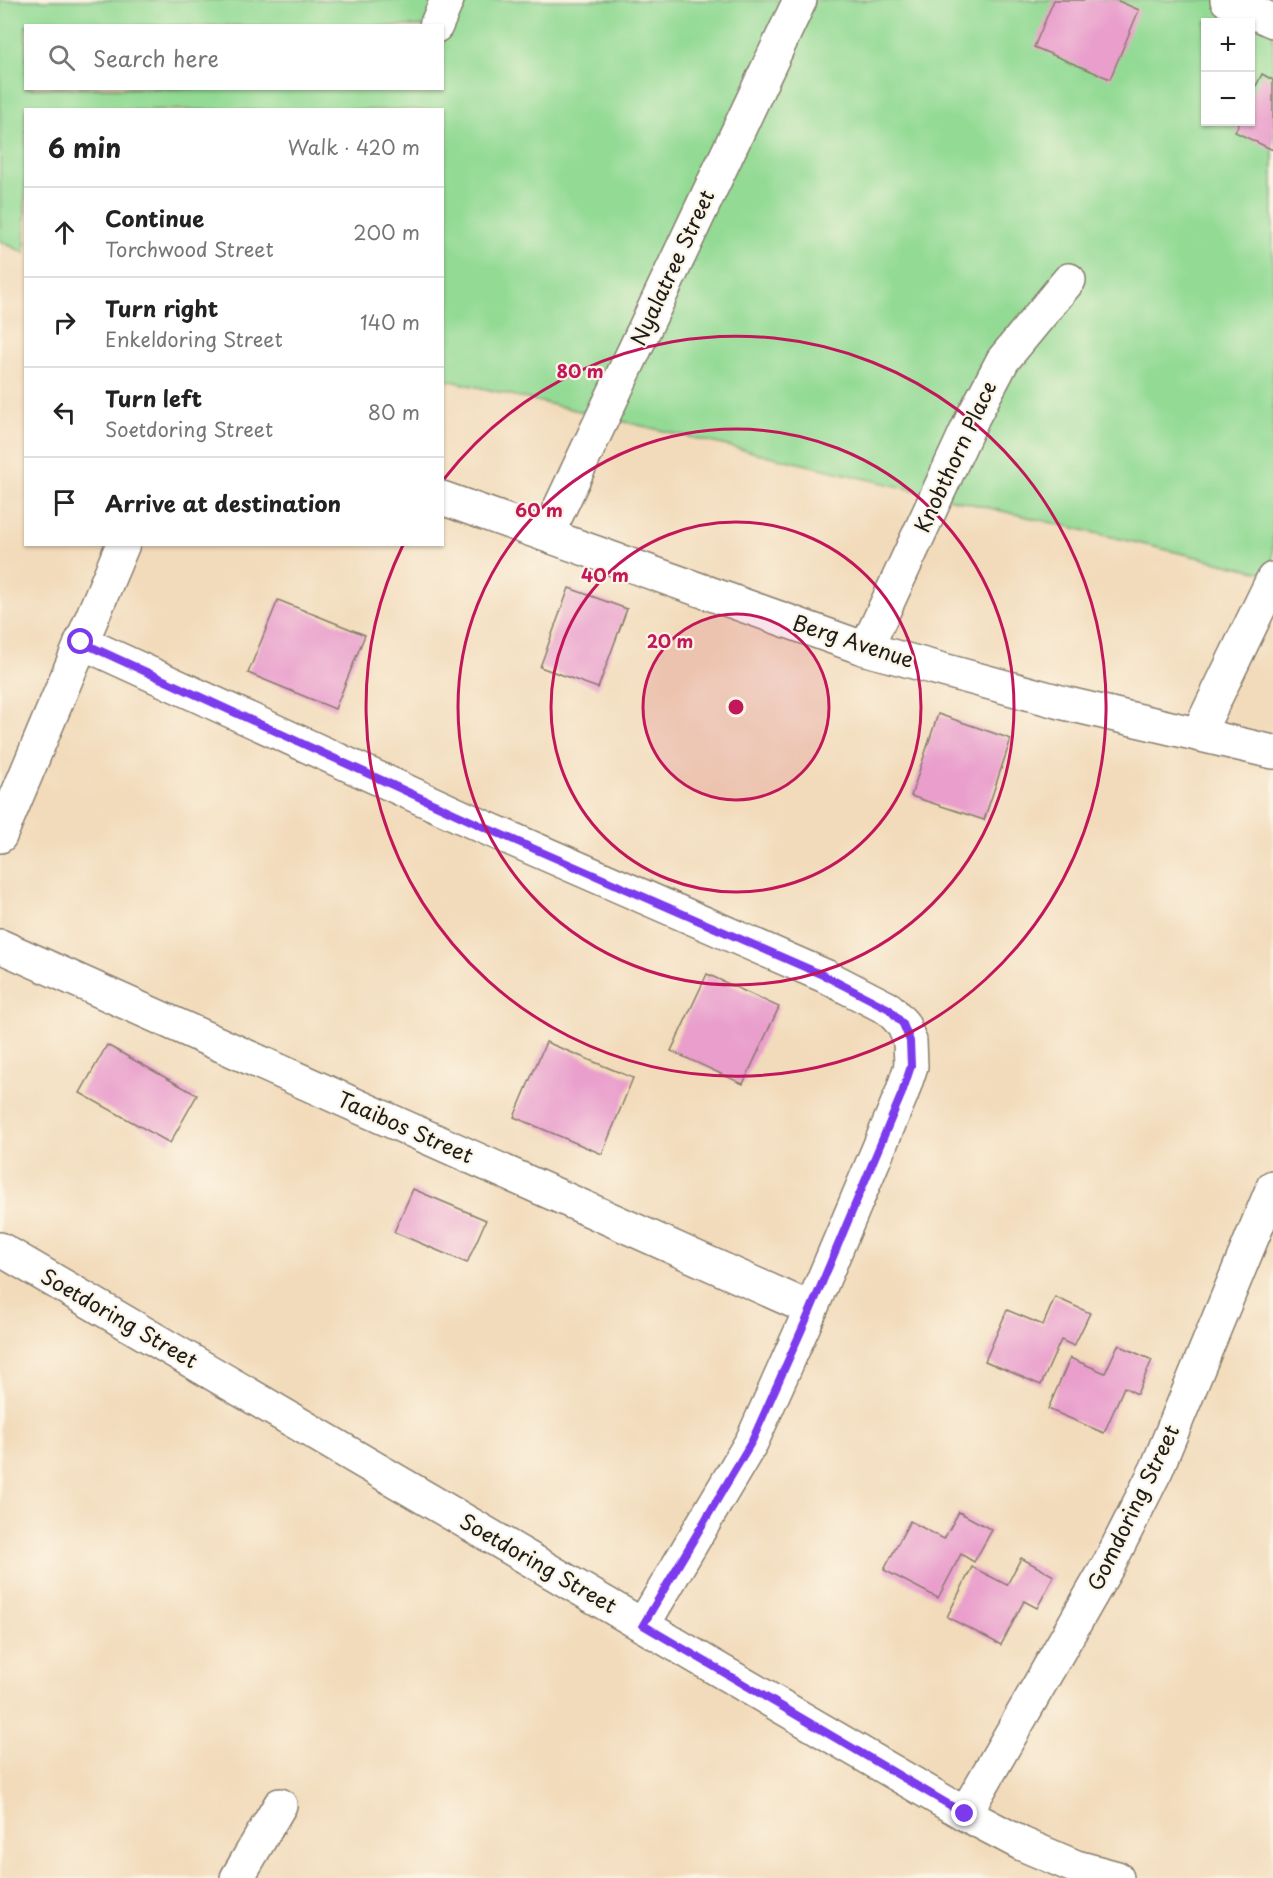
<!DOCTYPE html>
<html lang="en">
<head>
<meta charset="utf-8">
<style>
  :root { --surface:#fff; --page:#f2f2f2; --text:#222; --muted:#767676; --line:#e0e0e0 }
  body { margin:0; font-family:"Playpen Sans",sans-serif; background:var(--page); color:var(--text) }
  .controls { position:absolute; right:18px; top:18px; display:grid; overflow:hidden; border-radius:0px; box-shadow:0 2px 4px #0004 }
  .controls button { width:54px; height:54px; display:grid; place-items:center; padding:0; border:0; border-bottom:2px solid var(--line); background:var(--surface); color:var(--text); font:30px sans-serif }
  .stop { position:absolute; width:18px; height:18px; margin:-14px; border:4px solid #7c3aed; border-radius:50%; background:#fff }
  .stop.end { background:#7c3aed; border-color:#fff; box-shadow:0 2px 6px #0008 }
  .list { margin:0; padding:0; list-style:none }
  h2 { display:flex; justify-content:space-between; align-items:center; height:78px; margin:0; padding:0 24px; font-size:26px }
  h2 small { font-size:20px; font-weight:400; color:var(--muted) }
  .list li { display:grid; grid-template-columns:39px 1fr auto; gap:18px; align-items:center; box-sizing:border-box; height:90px; padding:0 24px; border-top:2px solid var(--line) }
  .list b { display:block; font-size:22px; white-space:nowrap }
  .list p { margin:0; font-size:20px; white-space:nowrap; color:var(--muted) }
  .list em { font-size:20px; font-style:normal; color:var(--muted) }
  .icon { flex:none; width:33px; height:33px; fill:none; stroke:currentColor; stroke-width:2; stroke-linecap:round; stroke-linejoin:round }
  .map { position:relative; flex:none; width:1273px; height:1878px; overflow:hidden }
  .search { position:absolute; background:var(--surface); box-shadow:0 2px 4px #0004; left:24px; top:24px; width:420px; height:66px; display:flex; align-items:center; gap:15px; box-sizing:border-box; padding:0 21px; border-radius:0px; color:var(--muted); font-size:22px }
  .panel { position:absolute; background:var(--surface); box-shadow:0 2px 4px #0004; left:24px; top:108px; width:420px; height:438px; border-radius:0px }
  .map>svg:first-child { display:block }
  .green { fill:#93da94; stroke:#587b58; stroke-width:1.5; fill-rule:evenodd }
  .building { fill:#e99ecc }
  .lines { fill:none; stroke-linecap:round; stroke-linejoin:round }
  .minor-casing { stroke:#877c6c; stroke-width:36 }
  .minor { stroke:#fff; stroke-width:33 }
  .route { stroke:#7c3aed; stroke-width:8 }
  .ring { fill:none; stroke:#c2185b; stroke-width:3 }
  .labels { text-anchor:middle; stroke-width:4.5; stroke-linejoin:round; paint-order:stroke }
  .street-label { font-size:21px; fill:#1c1c1c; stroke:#fcf5e5 }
  .centre { fill:#c2185b; stroke:#fcf5e5; stroke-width:3 }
  .ring-label { font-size:18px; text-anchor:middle; font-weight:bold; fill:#c2185b; stroke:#fcf5e5; stroke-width:4.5; stroke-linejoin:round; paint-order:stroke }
</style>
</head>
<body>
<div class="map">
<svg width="1273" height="1878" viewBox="0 0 1273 1878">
  <rect width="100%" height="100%" fill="#fcf5e5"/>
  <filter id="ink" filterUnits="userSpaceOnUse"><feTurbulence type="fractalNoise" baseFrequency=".0167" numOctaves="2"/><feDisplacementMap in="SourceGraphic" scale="12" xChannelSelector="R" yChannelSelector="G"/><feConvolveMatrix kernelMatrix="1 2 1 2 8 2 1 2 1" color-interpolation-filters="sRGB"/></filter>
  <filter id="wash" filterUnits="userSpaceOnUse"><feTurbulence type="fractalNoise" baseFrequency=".008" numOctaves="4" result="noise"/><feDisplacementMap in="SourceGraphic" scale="24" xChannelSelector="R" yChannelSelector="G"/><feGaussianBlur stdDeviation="1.35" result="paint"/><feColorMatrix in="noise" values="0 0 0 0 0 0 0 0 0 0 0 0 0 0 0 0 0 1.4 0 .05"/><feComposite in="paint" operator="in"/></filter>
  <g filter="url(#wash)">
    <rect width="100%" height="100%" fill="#f2dbbb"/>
    <path class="green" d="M0 0H1273V575L443 379 442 110H26L25 253 0 241ZM1206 22H1250V122H1206ZM26 26H442V88H26Z"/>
    <g id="blocks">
      <g class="building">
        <polygon points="1054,0 1116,0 1139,10 1110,79 1034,47"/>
        <polygon points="1262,74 1273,80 1273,150 1235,132 1240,122 1250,122 1250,98"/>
        <polygon points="569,588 627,609 598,688 540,667"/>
        <polygon points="278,600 365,635 335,709 248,673"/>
        <polygon points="938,714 1011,739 984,820 911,796"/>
        <polygon points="707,974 779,1007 743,1084 671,1051"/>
        <polygon points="546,1042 633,1078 602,1154 514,1117"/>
        <polygon points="107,1045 197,1095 170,1143 80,1093"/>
        <polygon points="413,1189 486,1220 467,1263 394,1232"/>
        <polygon points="1055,1297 1090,1313 1074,1346 1061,1340 1041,1385 985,1361 1007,1310 1043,1325"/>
        <polygon points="1118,1345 1152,1360 1137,1394 1124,1387 1104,1433 1048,1409 1070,1358 1105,1373"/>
        <polygon points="959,1512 992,1530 974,1562 961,1554 938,1598 884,1570 910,1521 944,1539"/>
        <polygon points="1021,1558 1054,1576 1037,1608 1024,1601 1001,1645 947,1617 972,1567 1007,1585"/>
      </g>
    </g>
  </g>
  <g filter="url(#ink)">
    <use href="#blocks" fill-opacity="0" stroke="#877c6c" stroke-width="1.5"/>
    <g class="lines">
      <defs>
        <g id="minor">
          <polyline points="1227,0 1273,21"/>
          <polyline points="436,26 447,0"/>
          <polyline points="442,498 866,649 1064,703 1273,752"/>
          <polyline points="547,535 800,0"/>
          <polyline points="81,642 484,827 825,976 889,1009 903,1024 910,1041 911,1066 902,1093 811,1309 752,1441 643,1625"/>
          <polyline points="866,649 973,417 1003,360 1069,280"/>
          <polyline points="1198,734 1273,579"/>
          <polyline points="0,836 123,544"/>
          <polyline points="0,946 811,1309"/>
          <polyline points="0,1249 965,1814 1022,1844 1076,1867 1117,1878"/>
          <polyline points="965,1814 1110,1562 1157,1468 1273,1187"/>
          <polyline points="237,1878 280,1805"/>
        </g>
      </defs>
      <use href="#minor" class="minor-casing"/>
      <use href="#minor" class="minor"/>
    </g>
  </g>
  <g class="lines" filter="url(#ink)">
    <polyline class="route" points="81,642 484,827 825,976 889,1009 903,1024 910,1041 911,1066 902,1093 811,1309 752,1441 643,1625 965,1814"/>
  </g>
  <circle cx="736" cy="707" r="93" fill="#c2185b" fill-opacity=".12"/>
  <g class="ring">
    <circle cx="736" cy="707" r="93"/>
    <circle cx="736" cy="707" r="185"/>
    <circle cx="736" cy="707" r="278"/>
    <path d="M444 479A370 370 0 1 1 403 545"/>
  </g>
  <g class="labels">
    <g class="street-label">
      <text transform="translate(673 268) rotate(-65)" y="7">Nyalatree Street</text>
      <text transform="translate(956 457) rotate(-65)" y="7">Knobthorn Place</text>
      <text transform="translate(853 642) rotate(18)" y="7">Berg Avenue</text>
      <text transform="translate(405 1128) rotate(24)" y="7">Taaibos Street</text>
      <text transform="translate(119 1319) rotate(30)" y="7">Soetdoring Street</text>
      <text transform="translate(1134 1508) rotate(-64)" y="7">Gomdoring Street</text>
      <text transform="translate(538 1564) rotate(30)" y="7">Soetdoring Street</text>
    </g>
  </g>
  <circle cx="736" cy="707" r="9" class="centre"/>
  <g class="ring-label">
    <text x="580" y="378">80 m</text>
    <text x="539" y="517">60 m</text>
    <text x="605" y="582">40 m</text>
    <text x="670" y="648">20 m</text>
  </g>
</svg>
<div class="controls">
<button>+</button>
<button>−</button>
</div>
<div class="stop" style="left:81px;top:642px"></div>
<div class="stop end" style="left:965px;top:1814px"></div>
<div class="search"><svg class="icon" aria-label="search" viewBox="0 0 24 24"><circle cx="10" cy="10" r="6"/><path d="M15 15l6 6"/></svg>Search here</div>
<section class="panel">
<h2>6 min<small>Walk · 420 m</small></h2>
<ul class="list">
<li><svg class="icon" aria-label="ahead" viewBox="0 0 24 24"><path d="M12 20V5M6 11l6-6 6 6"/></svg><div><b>Continue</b><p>Torchwood Street</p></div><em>200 m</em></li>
<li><svg class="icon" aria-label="right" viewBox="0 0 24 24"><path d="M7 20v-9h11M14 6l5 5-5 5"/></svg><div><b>Turn right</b><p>Enkeldoring Street</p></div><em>140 m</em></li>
<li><svg class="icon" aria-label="left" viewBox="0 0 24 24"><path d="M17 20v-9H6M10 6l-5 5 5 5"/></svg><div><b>Turn left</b><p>Soetdoring Street</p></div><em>80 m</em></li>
<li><svg class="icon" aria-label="arrive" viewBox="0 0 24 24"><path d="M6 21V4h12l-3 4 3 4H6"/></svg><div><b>Arrive at destination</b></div></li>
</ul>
</section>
</div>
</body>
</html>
